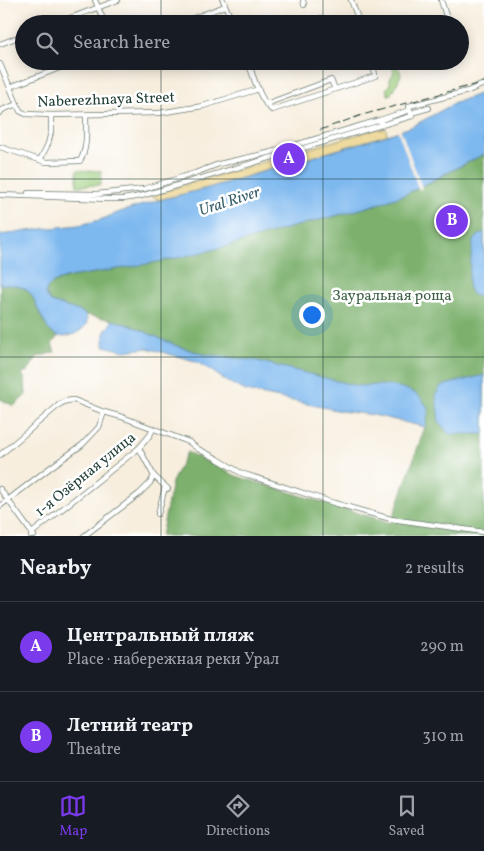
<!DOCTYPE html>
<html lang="en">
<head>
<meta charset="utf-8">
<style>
  :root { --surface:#171b24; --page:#20242c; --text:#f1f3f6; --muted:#9ea1a6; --line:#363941; --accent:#7c3aed }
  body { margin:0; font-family:Vollkorn,serif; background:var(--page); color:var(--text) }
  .you { position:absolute; left:311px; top:314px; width:18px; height:18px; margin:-12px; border:4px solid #fff; border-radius:50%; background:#1a73e8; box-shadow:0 0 0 8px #1a73e833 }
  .badge { display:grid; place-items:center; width:32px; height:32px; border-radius:50%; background:var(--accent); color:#fff; font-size:16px; font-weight:700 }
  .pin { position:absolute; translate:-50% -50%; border:2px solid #fff; box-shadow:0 1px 5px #0006 }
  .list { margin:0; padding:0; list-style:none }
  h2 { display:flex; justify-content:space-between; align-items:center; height:65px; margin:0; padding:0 20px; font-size:21px }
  h2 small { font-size:16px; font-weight:400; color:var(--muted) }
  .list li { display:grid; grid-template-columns:32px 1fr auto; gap:15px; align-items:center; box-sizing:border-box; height:90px; padding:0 20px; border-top:1px solid var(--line) }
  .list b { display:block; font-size:19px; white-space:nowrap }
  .list p { margin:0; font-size:16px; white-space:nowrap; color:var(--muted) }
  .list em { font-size:16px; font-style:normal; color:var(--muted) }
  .icon { flex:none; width:28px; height:28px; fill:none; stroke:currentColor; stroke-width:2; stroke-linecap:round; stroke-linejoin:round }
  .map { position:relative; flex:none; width:484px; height:536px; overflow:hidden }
  .search { position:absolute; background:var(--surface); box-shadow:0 2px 12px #0003; left:15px; right:15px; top:15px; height:55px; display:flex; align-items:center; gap:12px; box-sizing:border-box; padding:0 18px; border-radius:28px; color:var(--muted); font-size:19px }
  .sheet { height:245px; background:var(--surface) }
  nav { display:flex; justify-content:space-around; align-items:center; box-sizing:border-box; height:70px; border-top:1px solid var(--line); background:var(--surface); font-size:14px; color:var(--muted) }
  nav a { display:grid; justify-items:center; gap:2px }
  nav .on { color:var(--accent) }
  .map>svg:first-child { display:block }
  .green { fill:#9bcd7d; stroke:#5d8558 }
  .forest { fill:#7cb06c; stroke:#4e7650 }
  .sand { fill:#eeda9e; stroke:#868c69 }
  .water { fill:#7db8ef; stroke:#4e7a92 }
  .pier { fill:#f7eede }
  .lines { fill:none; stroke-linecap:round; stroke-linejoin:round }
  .street-casing { stroke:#6b7b70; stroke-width:6 }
  .street { stroke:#fff; stroke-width:4.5 }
  .rail { stroke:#1f3d34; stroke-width:1; stroke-dasharray:8 4; stroke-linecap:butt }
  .grid { fill:none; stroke:#1f3d34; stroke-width:1; stroke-opacity:0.55 }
  .labels { text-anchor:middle; stroke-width:5; stroke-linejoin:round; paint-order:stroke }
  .street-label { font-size:15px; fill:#1f3d34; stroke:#fff }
  .park-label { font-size:15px; fill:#3e6146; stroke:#fff }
  .water-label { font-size:16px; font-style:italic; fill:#3b626c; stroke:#fff }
</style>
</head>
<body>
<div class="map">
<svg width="484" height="536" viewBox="0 0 484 536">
  <rect width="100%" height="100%" fill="#fff"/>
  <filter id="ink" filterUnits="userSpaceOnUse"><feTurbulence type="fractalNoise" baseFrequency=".02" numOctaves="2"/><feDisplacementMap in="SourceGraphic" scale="10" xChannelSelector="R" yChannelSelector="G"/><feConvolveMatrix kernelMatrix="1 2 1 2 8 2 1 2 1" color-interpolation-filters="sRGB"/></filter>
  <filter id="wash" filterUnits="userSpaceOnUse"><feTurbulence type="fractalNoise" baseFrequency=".0096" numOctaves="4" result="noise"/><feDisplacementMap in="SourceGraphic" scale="20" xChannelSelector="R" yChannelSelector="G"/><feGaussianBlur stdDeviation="1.12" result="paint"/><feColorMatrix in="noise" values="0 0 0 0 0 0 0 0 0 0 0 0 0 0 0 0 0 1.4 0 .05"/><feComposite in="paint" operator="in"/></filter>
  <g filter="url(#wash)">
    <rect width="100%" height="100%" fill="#f7eede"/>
    <g class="green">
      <polygon points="390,61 392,61 400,70 401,75 394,90 391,93 391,94 388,95 386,89 390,85 390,79 394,72"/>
      <polygon points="77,170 101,171 101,185 77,186"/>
    </g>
    <g class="forest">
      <path d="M484 154V536H161L172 482 187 452 236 476 391 523 425 427 429 409 372 385 357 386 258 361 203 354 177 346 132 326 113 320 86 315 82 312 51 302C34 283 69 277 82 275 125 268 169 260 212 250 238 244 263 234 289 228 324 218 361 211 395 198 426 186 455 169 484 154Z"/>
      <path d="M0 284C9 284 20 285 27 290 33 294 35 301 37 307 42 319 47 330 58 336L52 344 55 352 37 357 28 371 22 373 25 380 26 395 14 406 0 399Z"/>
    </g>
    <polygon class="sand" points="379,128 380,130 386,128 387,135 208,188 159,200 150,195"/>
    <g class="water">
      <path d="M484 92V154L406 194C373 207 338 215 304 224 273 232 243 242 212 250 176 259 138 266 100 272 85 275 61 276 49 286 43 291 46 297 51 302L82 312C99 325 68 342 55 335 50 332 47 328 45 323 29 296 38 286 0 284V235L42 229 79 225 100 220 120 212 159 200 208 188 387 135 411 127 455 103Z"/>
      <polygon points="484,232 484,300 472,294 468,286 473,241 478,236"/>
      <path d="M113 320 132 326 177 346 203 354 258 361 357 386C376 385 399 383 416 394 421 397 425 404 429 409L425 427 374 415 341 411 246 391 226 381 212 371 195 361 147 348 125 351 104 346V333Z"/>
      <polygon points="484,375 484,434 449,434 439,422 436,394 441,386"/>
    </g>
    <polygon class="pier" points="400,128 422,188 419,190 397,129"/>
  </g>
  <g filter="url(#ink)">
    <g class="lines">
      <defs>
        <g id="street">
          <polyline points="95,0 105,24"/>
          <polyline points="223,0 233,24"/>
          <polyline points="303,0 304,5"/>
          <polyline points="351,0 360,24"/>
          <polyline points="54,24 118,0"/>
          <polyline points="178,24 225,6"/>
          <polyline points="307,24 321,18"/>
          <polyline points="439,24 446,16 441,0"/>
          <polyline points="0,44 24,35"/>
          <path d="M248 61C253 76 260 101 272 110L375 76 373 61"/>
          <polyline points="0,64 20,111 26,114 51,115 159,113 203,106 259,89"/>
          <polyline points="10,87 78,61"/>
          <polyline points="266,104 331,80 335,89"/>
          <polyline points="410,110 409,106 468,91 484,84"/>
          <polyline points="0,113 2,110 17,104"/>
          <polyline points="411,113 429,108"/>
          <path d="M0 147 46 162 80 161C88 148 86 130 86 115"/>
          <polyline points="40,160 48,144 51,132 51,115"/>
          <polyline points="0,195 109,199 123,199 141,196 412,116 410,110 380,120"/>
          <polyline points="28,196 28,193 97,194 144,189 195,173 219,164 268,153 380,120 381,122"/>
          <polyline points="139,448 154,476 168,489"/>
          <polyline points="0,455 60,404 66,401 74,400 104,412 122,417 189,442 198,449 216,458 241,473 334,503 391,519 484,532"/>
          <polyline points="0,489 34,536"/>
          <polyline points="0,506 51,467 82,445 99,427 104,412"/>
          <polyline points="158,514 165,487"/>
          <polyline points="31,536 32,533 139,448 150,435 153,429"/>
          <polyline points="84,536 139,494 150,483 154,476"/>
        </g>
      </defs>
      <use href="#street" class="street-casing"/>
      <use href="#street" class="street"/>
      <polyline class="rail" points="320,130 362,115 484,82"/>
    </g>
  </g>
  <path class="grid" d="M161 0V24M323 0V24M161 61V536M323 61V536M0 179H484M0 357H484"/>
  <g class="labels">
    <g class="street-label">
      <text transform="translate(106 99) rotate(-2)" y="5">Naberezhnaya Street</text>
      <text transform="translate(85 474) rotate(-39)" y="5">1-я Озёрная улица</text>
    </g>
    <g class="park-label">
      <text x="392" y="300">Зауральная роща</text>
    </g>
    <g class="water-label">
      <text transform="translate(229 200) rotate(-18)" y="6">Ural River</text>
    </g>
  </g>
</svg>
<div class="you"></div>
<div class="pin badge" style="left:289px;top:159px">A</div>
<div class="pin badge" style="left:452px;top:221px">B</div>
<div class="search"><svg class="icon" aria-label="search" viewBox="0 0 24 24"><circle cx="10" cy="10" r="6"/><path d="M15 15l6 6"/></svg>Search here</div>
</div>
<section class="sheet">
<h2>Nearby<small>2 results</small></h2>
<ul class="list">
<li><span class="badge">A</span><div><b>Центральный пляж</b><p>Place · набережная реки Урал</p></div><em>290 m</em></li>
<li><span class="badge">B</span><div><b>Летний театр</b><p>Theatre</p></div><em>310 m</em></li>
</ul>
</section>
<nav>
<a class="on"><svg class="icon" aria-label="map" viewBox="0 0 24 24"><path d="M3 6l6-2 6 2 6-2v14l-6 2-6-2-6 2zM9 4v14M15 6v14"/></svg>Map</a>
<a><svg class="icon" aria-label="directions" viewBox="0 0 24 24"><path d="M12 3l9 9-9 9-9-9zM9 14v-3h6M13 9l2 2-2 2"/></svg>Directions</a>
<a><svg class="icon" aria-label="saved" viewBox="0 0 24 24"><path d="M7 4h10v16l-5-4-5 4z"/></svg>Saved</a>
</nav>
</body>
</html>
